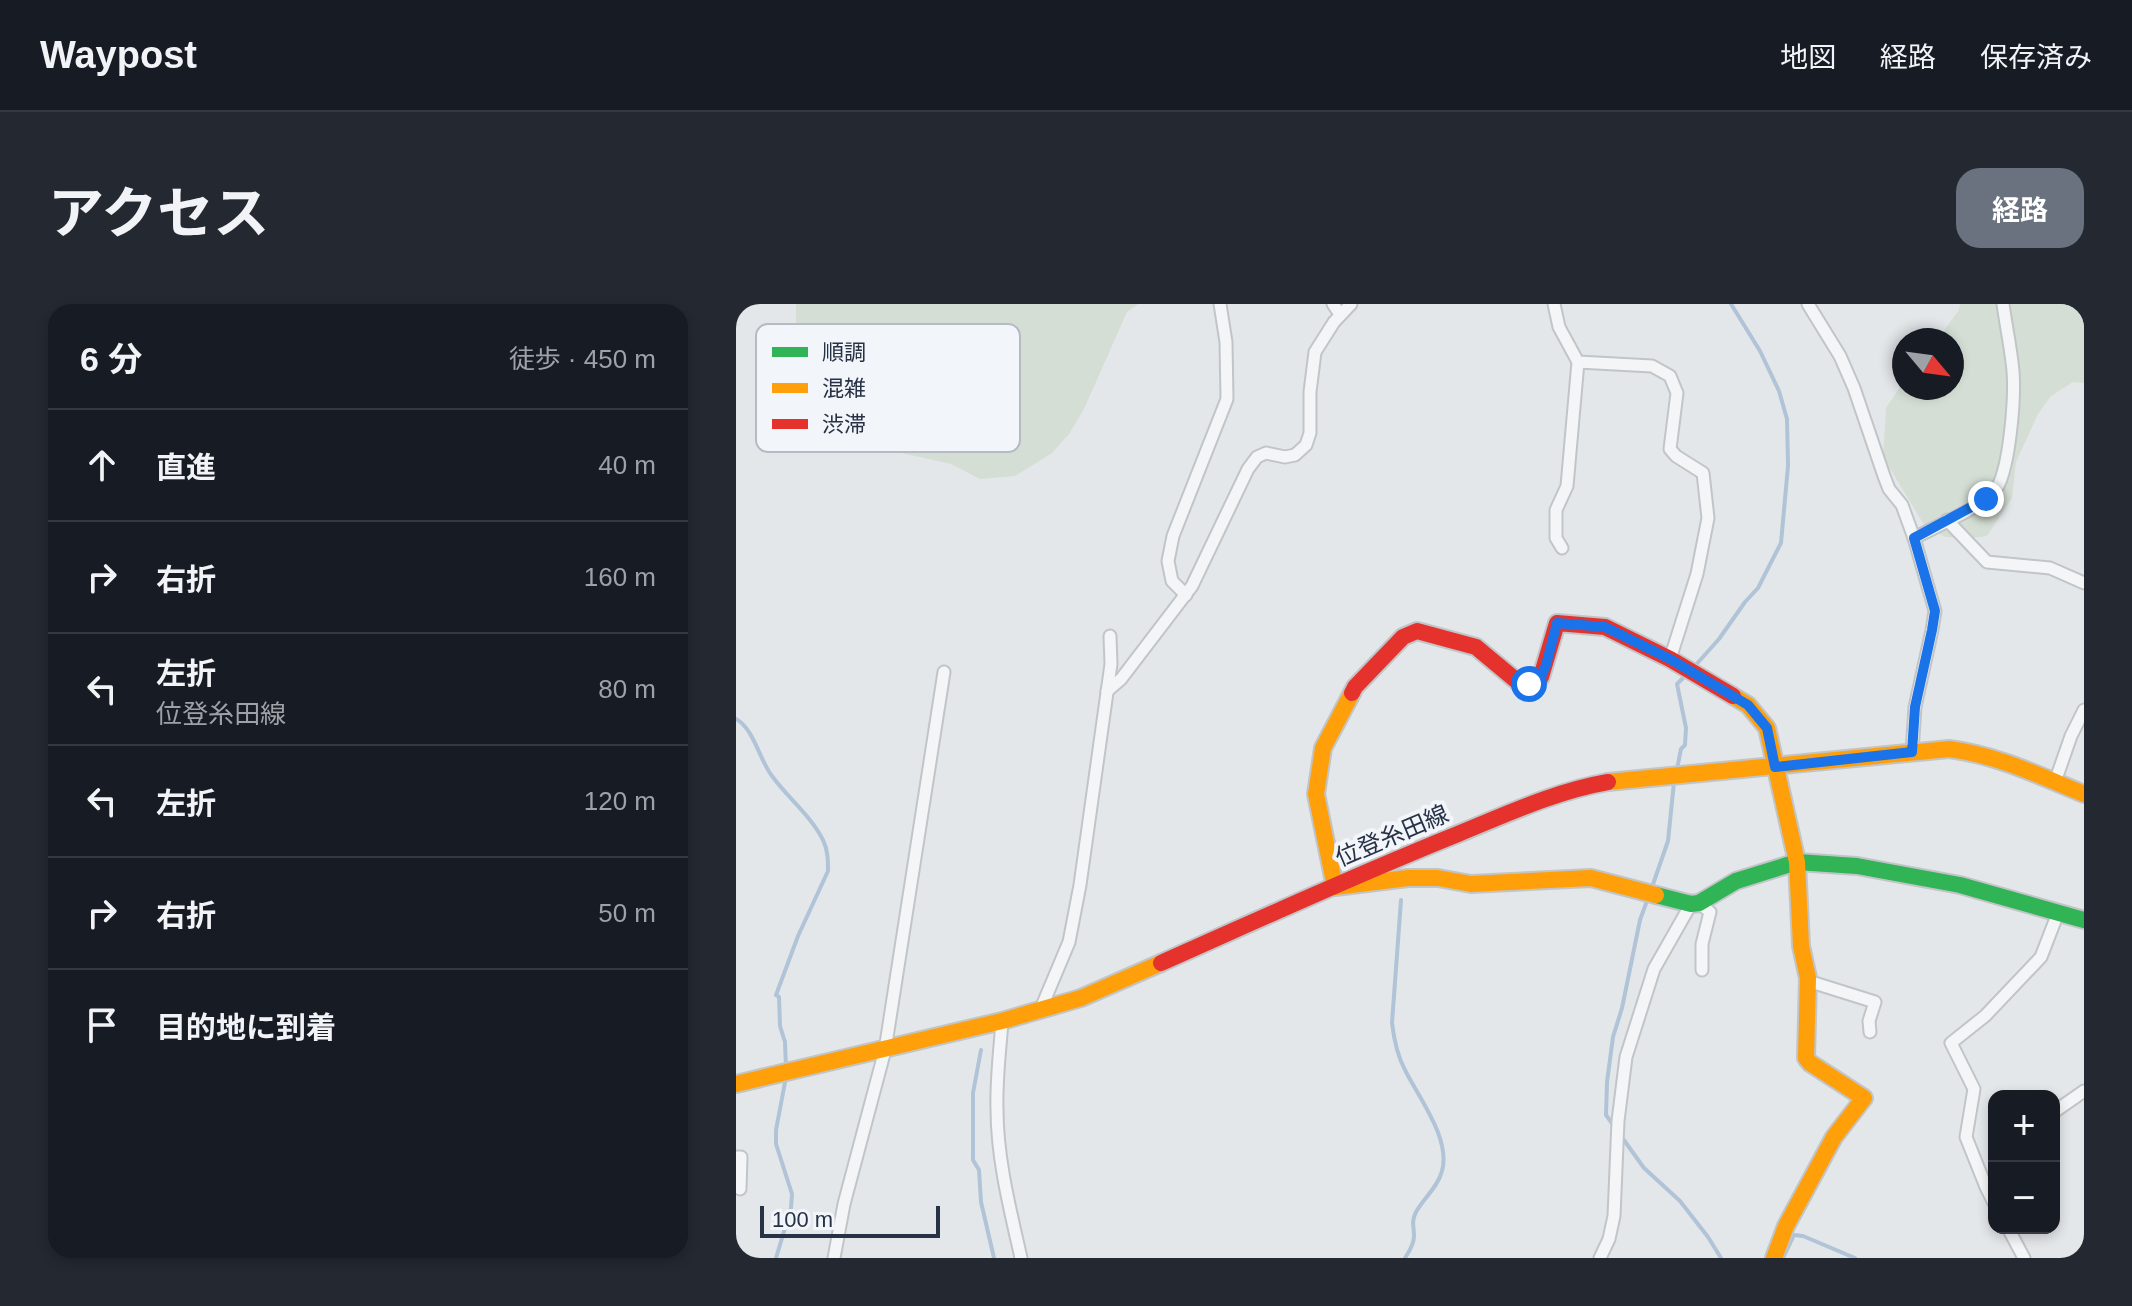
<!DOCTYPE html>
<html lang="ja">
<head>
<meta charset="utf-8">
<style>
  :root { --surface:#171b24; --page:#242831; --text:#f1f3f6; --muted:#9ea1a6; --line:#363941; --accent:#6a717f }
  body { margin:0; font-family:Arial,"Noto Sans JP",sans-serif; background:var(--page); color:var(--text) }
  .controls { position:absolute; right:24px; bottom:24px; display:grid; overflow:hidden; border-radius:16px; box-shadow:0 4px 12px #0003 }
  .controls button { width:72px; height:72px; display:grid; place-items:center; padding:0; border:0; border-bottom:2px solid var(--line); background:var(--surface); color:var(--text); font:40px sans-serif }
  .compass { position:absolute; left:1156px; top:24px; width:72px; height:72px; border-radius:50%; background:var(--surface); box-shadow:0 4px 12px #0003; rotate:119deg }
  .scale { position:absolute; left:24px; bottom:20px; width:180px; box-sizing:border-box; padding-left:8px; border:4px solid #283246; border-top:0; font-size:22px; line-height:28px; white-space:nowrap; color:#283246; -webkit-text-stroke:6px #f2f5f9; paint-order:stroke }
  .stop { position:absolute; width:24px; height:24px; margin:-18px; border:6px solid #1a73e8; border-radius:50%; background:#fff }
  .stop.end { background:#1a73e8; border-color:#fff; box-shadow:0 2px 8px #0008 }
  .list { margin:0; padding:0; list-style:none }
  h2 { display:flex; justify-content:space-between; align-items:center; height:104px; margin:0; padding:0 32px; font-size:34px }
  h2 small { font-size:26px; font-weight:400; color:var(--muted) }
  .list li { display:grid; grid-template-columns:52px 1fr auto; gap:24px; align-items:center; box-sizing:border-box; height:112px; padding:0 32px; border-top:2px solid var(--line) }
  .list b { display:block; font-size:30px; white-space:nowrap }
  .list p { margin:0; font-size:26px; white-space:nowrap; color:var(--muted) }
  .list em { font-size:26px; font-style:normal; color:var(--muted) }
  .icon { flex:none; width:44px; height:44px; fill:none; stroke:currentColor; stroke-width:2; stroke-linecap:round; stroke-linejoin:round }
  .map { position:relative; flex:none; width:1348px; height:954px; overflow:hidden; border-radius:24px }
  header { display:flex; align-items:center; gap:48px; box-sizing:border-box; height:112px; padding:0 40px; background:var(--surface); border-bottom:2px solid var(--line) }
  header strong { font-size:38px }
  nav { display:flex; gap:44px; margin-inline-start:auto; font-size:28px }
  .intro { display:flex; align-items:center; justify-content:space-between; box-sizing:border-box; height:192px; padding:0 48px }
  h1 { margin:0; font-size:56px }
  .button { padding:20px 36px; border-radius:24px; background:var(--accent); color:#fff; font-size:28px; font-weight:700 }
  main { display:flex; gap:48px; padding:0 48px }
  aside { flex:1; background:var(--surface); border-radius:24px; box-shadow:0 4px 12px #0003 }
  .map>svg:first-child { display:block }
  .green { fill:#d4ded4 }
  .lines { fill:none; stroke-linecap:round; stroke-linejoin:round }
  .stream { stroke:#b0c3d7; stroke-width:4 }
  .street-casing { stroke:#c2c5c8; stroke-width:15 }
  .fast-casing { stroke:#c2c5c8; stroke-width:20 }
  .slow-casing { stroke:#c2c5c8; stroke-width:20 }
  .jam-casing { stroke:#c2c5c8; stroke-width:20 }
  .street { stroke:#f3f5f6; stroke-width:11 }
  .fast { stroke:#30b455; stroke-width:16 }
  .slow { stroke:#ff9f0a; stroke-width:16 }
  .jam { stroke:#e5322d; stroke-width:16 }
  .route { stroke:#1a73e8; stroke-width:10 }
  .labels { text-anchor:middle; stroke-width:8; stroke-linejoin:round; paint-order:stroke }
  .street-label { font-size:24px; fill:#283246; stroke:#f2f5f9 }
  .key { fill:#f2f5f9; stroke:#b5bac3; stroke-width:2 }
  .key-label { font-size:22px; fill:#283246 }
</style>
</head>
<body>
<header>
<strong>Waypost</strong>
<nav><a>地図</a><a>経路</a><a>保存済み</a></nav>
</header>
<div class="intro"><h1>アクセス</h1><a class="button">経路</a></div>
<main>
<aside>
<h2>6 分<small>徒歩 · 450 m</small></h2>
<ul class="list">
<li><svg class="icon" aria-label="ahead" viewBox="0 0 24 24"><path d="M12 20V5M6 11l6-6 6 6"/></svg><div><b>直進</b></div><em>40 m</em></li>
<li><svg class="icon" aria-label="right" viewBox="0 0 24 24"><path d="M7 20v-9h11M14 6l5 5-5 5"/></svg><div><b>右折</b></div><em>160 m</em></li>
<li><svg class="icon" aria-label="left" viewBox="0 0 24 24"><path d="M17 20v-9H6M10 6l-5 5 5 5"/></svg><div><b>左折</b><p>位登糸田線</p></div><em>80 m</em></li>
<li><svg class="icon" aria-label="left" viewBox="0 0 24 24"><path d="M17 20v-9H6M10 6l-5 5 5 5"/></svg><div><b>左折</b></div><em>120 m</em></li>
<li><svg class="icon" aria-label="right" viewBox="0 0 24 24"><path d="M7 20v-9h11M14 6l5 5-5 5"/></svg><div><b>右折</b></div><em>50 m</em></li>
<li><svg class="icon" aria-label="arrive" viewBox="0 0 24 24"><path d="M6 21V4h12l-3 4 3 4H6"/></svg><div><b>目的地に到着</b></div></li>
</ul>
</aside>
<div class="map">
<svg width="1348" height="954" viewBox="0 0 1348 954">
  <rect width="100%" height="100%" fill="#e4e7ea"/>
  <g class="green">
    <polygon points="60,0 402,0 391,8 348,105 333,130 316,149 279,172 244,175 215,160 161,148 86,143 80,139 61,95"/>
    <polygon points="1224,0 1348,0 1348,79 1337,78 1315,92 1302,110 1280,158 1276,194 1251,232 1236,234 1210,233 1190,224 1147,153 1150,104 1168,77 1168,84 1216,84 1216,36 1201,36 1223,6"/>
  </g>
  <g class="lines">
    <g class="stream">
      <polyline points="958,363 983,335 1009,298 1022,284 1045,239 1052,162 1051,115 1043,87 1024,47 995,0"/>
      <path d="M0 415C18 425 23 455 36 472 52 494 75 512 87 536 92 546 92 557 92 567L62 632 40 691 43 693 44 722 49 738 50 764"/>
      <polyline points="941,465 945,445 949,441 950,424 941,380 952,369"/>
      <polyline points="915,586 932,537 938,478"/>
      <path d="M665 596 656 719C658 736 661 751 669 766 683 794 715 835 706 867 702 883 687 895 680 908 675 918 678 922 678 932 678 939 673 948 669 954"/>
      <polyline points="245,746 237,789 237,856 243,866 245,898 258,954"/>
      <polyline points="878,822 870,811 871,778 877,733 886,704 904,616 912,594"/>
      <polyline points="885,832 908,864 944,897 972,933 985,954"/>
      <polyline points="40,954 55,904 56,890 40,840 40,826 50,773"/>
      <polyline points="1047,954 1058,931 1067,932 1119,954"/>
    </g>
    <defs>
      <g id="street">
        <polyline points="597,0 604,10"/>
        <polyline points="818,0 823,23 842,58 916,62 934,72 941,89 934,145 940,152 967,169 972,214 961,270 934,355"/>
        <polyline points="1072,0 1104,52 1118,84 1148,172 1153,185 1166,201 1178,234 1199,307 1196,326 1179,403 1176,448"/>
        <polyline points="1211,216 1251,258 1314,264 1348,279"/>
        <path d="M1178 234C1199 223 1243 204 1258 188 1274 170 1279 92 1277 67 1275 45 1270 22 1267 0"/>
        <polyline points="826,244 820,234 820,206 831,182 842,58"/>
        <polyline points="450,291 436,277 432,257 437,232 491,95 490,38 484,0"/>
        <polyline points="371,387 385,375 456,282 512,165 521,153 530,149 549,153 559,151 570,141 574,129 574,88 579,48 598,18 615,0"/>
        <polyline points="1319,478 1335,432 1348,406"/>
        <polyline points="963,599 974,608 966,640 966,666"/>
        <polyline points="1072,677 1139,698 1133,717 1134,728"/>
        <polyline points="304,707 333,638 344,581 375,360 374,332"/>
        <path d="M266 717C264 746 260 776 261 805 261 855 274 905 285 954"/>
        <polyline points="1318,808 1348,787"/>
        <polyline points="0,853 5,853 4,885"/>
        <polyline points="1258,899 1250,883 1230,833 1238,785 1215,739 1249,712 1305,653 1322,609"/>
        <polyline points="1272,924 1288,954"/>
        <polyline points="98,954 108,900 149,746 208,368"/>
        <polyline points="864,954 873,935 878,912 882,817 890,753 918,665 955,600"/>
      </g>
      <polyline id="fast" points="920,591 955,600 963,599 1000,577 1061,558 1121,562 1224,581 1348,616"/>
      <g id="slow">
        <polyline points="616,389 587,444 580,490 599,583 672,574 702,574 735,580 855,574 920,591"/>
        <polyline points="997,392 1012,401 1031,424 1061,558 1065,642 1072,674 1070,754 1074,759 1128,794 1098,833 1050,922 1038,954"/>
        <path d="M872 478 1213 445C1261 451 1304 472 1348 490"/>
        <polyline points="0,780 266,717 345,694 425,659"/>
      </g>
      <g id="jam">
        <polyline points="616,389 619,383 667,333 681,327 740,343 782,378 793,380 805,373 821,319 869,323 934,355 997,392"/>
        <path d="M425 659C524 615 622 570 722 530 771 510 820 487 872 478"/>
      </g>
    </defs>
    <use href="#street" class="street-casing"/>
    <use href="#fast" class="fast-casing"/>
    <use href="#slow" class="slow-casing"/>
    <use href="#jam" class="jam-casing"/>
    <use href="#street" class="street"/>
    <use href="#fast" class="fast"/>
    <use href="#slow" class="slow"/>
    <use href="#jam" class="jam"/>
  </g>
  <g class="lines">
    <polyline class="route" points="793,380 805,373 810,361 821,319 869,323 934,355 1012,401 1031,424 1039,463 1176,448 1179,403 1196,326 1199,307 1178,234 1250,195"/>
  </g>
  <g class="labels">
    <g class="street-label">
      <text transform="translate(656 532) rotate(-23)" y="8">位登糸田線</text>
    </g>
  </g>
  <rect x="20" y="20" width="264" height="128" rx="12" class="key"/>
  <rect x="36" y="43" width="36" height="10" fill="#30b455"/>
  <rect x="36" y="79" width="36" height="10" fill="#ff9f0a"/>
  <rect x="36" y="115" width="36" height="10" fill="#e5322d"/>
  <g class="key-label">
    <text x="86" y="56">順調</text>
    <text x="86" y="92">混雑</text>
    <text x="86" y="128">渋滞</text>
  </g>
</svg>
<div class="controls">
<button>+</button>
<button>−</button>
</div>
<svg class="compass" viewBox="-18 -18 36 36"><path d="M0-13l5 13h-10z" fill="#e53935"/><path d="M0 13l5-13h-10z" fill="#9ea1a6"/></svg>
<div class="scale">100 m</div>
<div class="stop" style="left:793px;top:380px"></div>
<div class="stop end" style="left:1250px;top:195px"></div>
</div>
</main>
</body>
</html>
